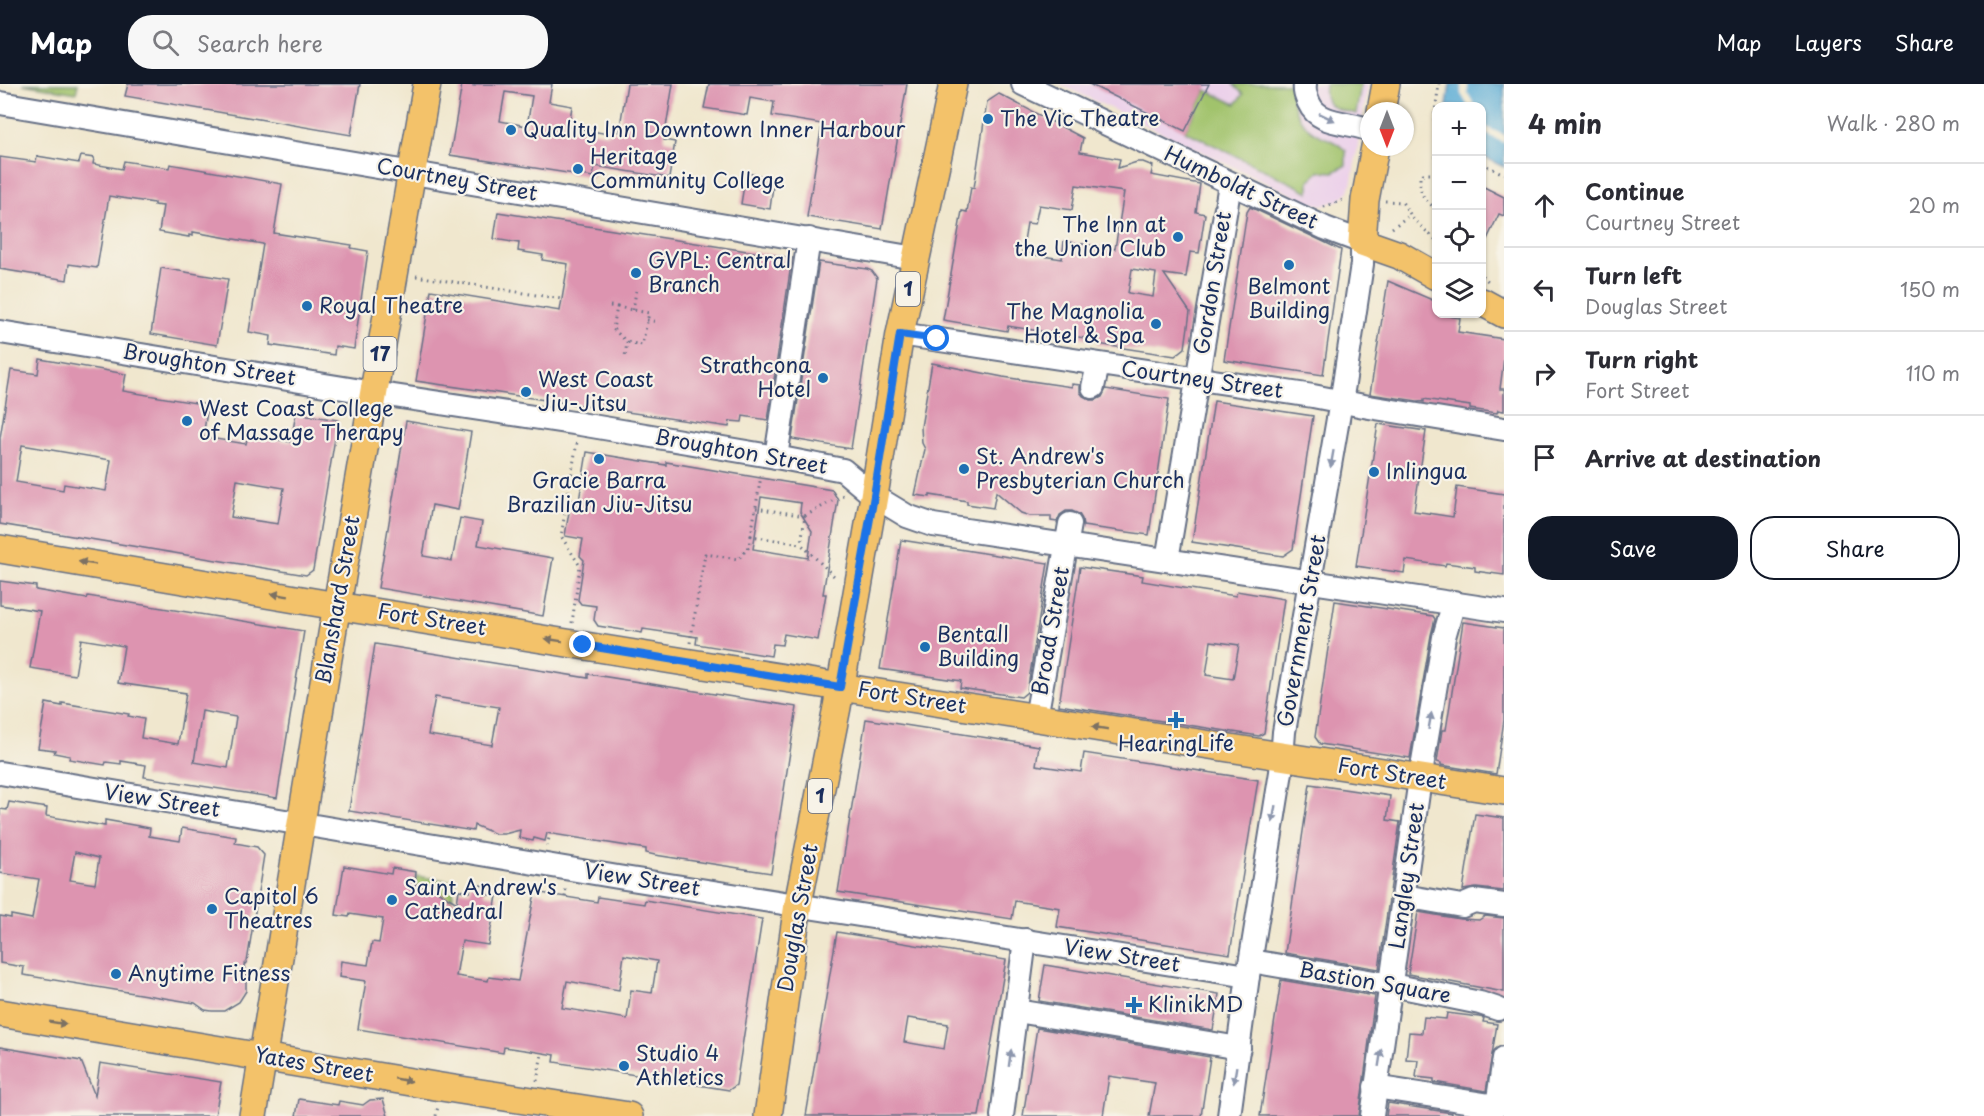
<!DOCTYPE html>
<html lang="en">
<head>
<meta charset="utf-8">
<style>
  :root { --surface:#fff; --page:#f7f7f7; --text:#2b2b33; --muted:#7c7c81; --line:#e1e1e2; --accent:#111827 }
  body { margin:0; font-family:"Playpen Sans",sans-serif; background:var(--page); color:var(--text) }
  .controls { position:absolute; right:18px; top:18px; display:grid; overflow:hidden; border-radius:12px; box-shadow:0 2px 4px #0004 }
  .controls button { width:54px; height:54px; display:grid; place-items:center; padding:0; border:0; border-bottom:2px solid var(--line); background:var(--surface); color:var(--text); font:30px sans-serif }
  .compass { position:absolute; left:1360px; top:18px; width:54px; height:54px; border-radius:50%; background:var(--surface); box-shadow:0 2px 4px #0004; rotate:180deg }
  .stop { position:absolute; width:18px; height:18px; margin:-14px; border:4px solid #1a73e8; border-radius:50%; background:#fff }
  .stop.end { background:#1a73e8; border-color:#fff; box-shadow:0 2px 6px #0008 }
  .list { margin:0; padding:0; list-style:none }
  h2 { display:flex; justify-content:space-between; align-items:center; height:78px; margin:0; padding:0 24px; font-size:26px }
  h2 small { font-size:20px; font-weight:400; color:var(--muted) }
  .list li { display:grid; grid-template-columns:39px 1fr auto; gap:18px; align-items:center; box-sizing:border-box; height:84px; padding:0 24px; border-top:2px solid var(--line) }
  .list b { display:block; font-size:22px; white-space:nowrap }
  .list p { margin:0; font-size:20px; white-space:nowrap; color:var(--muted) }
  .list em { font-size:20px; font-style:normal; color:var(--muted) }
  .actions { display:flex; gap:12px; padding:18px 24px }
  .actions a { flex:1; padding:14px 0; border:2px solid var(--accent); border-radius:24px; text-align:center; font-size:21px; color:var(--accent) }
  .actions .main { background:var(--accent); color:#fff }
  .icon { flex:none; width:33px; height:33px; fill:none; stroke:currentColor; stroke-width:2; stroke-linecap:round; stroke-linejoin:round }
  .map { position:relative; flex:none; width:1504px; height:1032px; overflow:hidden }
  header { display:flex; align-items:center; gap:36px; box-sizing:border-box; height:84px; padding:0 30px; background:var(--accent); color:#fff }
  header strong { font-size:28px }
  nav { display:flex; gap:33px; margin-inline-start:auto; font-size:21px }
  .search { width:420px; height:54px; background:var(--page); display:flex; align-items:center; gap:15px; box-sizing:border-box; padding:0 21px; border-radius:24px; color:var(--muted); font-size:22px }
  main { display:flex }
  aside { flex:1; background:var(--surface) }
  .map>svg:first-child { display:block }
  .built { fill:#ecd1ea }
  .green { fill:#a1c36c; stroke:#5e7965; stroke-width:1.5 }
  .water { fill:#5aacd5; stroke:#3a6e9a; stroke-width:1.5 }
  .pier { fill:#f0e7ce }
  .building { fill:#dd94b0; fill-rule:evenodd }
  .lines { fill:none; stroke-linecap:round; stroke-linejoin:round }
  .minor-casing { stroke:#666f85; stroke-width:26 }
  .major-casing { stroke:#666f85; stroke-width:30 }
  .path { stroke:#666f85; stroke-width:3; stroke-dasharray:1.5 4.5; stroke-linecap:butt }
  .minor { stroke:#fff; stroke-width:22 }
  .major { stroke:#f3c26a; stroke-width:27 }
  .oneway { fill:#8d97ae }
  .oneway2 { fill:#7c7163 }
  .route { stroke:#1a73e8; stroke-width:8 }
  .poi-dot { fill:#1f6fb2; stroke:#f7f3e8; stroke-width:2 }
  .labels { text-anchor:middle; stroke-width:4.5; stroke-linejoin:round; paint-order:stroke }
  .shield { fill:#f7f3e8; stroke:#5d6a87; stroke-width:1.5 }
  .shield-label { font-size:20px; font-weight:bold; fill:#1b2f5e }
  .poi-label { font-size:21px; fill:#1b2f5e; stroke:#f7f3e8; text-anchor:start }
  .street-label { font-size:21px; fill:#1b2f5e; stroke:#f7f3e8 }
</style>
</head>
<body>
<header>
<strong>Map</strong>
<div class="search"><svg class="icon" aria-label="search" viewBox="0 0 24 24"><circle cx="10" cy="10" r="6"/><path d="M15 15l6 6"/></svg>Search here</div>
<nav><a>Map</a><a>Layers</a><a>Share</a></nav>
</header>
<main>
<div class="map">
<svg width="1504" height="1032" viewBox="0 0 1504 1032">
  <rect width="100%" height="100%" fill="#f7f3e8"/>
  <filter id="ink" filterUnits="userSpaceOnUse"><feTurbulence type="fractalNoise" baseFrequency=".0167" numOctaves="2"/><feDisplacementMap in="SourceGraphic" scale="12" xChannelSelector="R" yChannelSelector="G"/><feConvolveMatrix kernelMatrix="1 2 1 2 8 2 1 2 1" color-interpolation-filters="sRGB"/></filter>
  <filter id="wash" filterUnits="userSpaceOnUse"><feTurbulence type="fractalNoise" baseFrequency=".008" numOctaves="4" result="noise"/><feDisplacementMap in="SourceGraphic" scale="24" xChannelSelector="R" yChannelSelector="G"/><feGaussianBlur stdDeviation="1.35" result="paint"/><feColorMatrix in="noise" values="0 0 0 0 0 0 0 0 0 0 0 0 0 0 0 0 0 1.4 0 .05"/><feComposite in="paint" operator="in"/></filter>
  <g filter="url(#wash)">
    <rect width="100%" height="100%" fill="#f0e7ce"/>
    <polygon class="built" points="1059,0 1368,0 1352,97 1349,107 1343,113 1338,117 1322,121 1310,119"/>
    <g class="green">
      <polygon points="23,0 78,0 76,9"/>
      <path d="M1233 0H1291C1291 22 1299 42 1321 52 1331 56 1338 59 1346 67V81L1334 88 1320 87 1309 97V108L1185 47 1206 6 1236 20 1243 10Z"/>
      <path d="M1325 0H1361L1356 30C1337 25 1321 24 1325 0Z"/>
      <polygon points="416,792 455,798 452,816 414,802"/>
    </g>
    <polygon class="water" points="1450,0 1504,0 1504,83 1482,72 1482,22 1447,22"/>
    <g class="pier">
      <polygon points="1461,0 1468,0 1468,9 1475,22 1468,22 1461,10"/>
      <polygon points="1482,36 1484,42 1504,51 1504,59 1482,48"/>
    </g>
    <g id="blocks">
      <g class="building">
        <polygon points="128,0 360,0 351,51 125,12"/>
        <path d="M462 0 475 2V0H552L549 18 572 22 569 43 608 50 609 47 619 48 627 0H673L664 56 675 58 669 94 595 82 593 93 450 71ZM505 8 532 12 527 42 500 37Z"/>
        <polygon points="709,0 907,0 882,145 807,133 822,40 772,32 774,18 750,14 747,31 704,24"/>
        <polygon points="1089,0 1209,0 1185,47"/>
        <path d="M999 10 1083 54 1080 68 1120 75 1118 84 1137 78H1143L1153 82 1151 91 1200 100 1196 128 1205 130 1199 169 1190 168 1186 193 1164 190 1190 228 1185 264 1175 272 1097 260 1098 256 1008 242 1007 247 943 236 962 127 967 128 971 103 974 104 987 18ZM1076 101 1124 108 1115 165 1064 157 1062 175 1022 169 1027 139 1035 140 1039 121 1072 126ZM1132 185 1156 189 1153 213 1128 209Z"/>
        <polygon points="37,72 79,79 81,72 94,74 93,80 122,85 124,77 169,84 170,80 282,100 274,149 352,161 351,164 368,167 354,265 335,262 334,271 270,261 271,252 249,248 263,160 193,148 193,152 189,151 189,153 159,148 163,122 154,121 154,119 109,112 97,184 69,180 67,196 0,185 0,73 36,78"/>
        <polygon points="746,89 774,94 770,125 741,120"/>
        <polygon points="1482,102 1504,113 1504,132 1499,130 1482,166"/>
        <polygon points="1250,123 1341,166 1323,291 1224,276 1247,128"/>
        <polygon points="498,128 792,174 768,336 743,332 742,338 730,337 729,343 416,297 431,206 560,227 568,180 542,176 543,171 518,167 519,159 494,155"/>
        <polygon points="819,178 867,185 872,187 877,194 851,365 792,355"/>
        <polygon points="161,184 228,195 217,261 151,250"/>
        <polygon points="1388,197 1437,218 1437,230 1460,234 1458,248 1504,255 1504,274 1500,305 1504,305 1504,327 1498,326 1497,329 1470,325 1470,322 1424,315 1424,318 1370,310"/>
        <path d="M40 275 126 290 123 307 208 321 203 353 246 360 248 351 291 358 296 329 338 336 313 486 306 491 0 440V354L11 286 38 290ZM22 361 111 376 106 407 64 400 63 406 16 398ZM237 396 284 404 278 440 231 433Z"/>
        <polygon points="932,279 1003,293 1072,303 1072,300 1080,301 1080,308 1083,312 1091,316 1096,316 1102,313 1106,305 1169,315 1149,451 1083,442 1082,435 1079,430 1072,427 1066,427 1060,431 1057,438 1051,437 1051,432 1030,432 1021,429 996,408 993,424 967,420 967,417 930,411 930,413 915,411 925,365 922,359 921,343"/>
        <polygon points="1214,317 1313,332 1293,465 1283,472 1192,458"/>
        <polygon points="406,337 471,348 458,426 432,421 423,472 452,477 460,434 482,438 478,461 553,474 543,532 378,504"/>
        <polygon points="1378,340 1426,347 1414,427 1453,433 1457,403 1504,410 1504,491 1475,487 1475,483 1446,479 1445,482 1406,476 1404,489 1356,482"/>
        <path d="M587 368 666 381V378L832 406 838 416 823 510H826L818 556 784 550 782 561 773 560 771 572 696 560 697 553 643 545 642 549 598 542 594 536 596 522 581 520 578 516 584 476 580 472 583 455 565 452 571 416 579 417ZM761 413 801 419 800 428 812 447 808 474 753 465Z"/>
        <polygon points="901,456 1048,479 1027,608 1021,613 960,604 961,597 880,585"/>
        <path d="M1080 483 1143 492 1142 497 1190 505 1236 512 1237 507 1284 515 1264 649 1259 652 1059 621ZM1211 557 1239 561 1233 595 1206 591Z"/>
        <path d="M0 497 36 502V506L87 515 88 512 304 547 277 714 144 693 146 681 121 677V680L106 678 105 681 69 675 70 672 54 669 55 666 38 664 46 619 62 622V619L129 630 128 632 144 635 141 654 178 660 186 609 118 599 124 562 81 555 75 591 30 584 40 527 0 521ZM202 627 236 633 228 684 194 678Z"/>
        <polygon points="1335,517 1433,532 1435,535 1431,551 1410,674 1320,660 1315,653"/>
        <polygon points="1463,538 1504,544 1504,636 1496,690 1441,681 1441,679 1437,678 1442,646 1446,646"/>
        <path d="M375 560 588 594V590L797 623 771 789 655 771 646 769V765L547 749 545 757 534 754 533 757 519 754 520 746 504 750H496L474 741 473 747 349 727ZM435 613 499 623 492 661 428 651Z"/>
        <polygon points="866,635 1039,662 1036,681 1081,688 1084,669 1258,696 1230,870 1057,843 1060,824 1015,817 1012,835 838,808"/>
        <polygon points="1310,700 1390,712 1387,736 1400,738 1379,885 1285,869"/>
        <path d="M9 718 47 724 46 732 105 742V736L150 744 149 752 180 757 182 744 236 753 235 759 257 763 264 771 247 878 244 881 246 893V907L239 918 224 927H212L205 926 195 919 23 891 24 883 0 879V832L11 834V831L32 835 39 795 0 789V725L7 726ZM75 768 99 774 95 800 70 796Z"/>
        <polygon points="1475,730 1504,734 1504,807 1476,804 1463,806"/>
        <path d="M344 782 391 790 392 784 416 788 415 802 434 805 457 819 459 806 470 808 471 800 486 802 484 810 497 812 488 861 462 857 456 892 488 897 489 893 518 897 535 808 597 818 598 813 644 820 645 816 762 835 736 1001 729 1006 554 978 555 971 531 967 504 963 503 969 358 945 366 897 339 893 341 877 368 881 372 858 379 859 383 835 350 830 349 833 336 831ZM624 871 657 877 652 909 631 906 627 935 562 924 567 897 619 906Z"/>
        <polygon points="1418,828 1460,835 1479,836 1485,832 1504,834 1504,908 1408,890"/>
        <path d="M837 848 1006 876 979 1032H806ZM908 934 948 940 944 965 904 958Z"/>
        <polygon points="1045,881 1219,910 1213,946 1039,917"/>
        <polygon points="1281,896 1375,912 1359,1032 1260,1032"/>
        <polygon points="1447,929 1479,933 1484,934 1483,938 1497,940 1486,1007 1434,998 1434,995 1416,993 1418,976 1406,975 1409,948 1422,949 1424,933 1446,935"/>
        <polygon points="1037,944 1210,973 1201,1032 1149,1032 1155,999 1109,992 1103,1032 1023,1032"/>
        <polygon points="0,963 81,977 95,1012 100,979 221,998 215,1032 0,1032"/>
        <polygon points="299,1015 338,1021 339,1017 363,1021 370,1016 383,1015 388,1032 296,1032"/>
        <polygon points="1388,1019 1452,1029 1452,1032 1386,1032"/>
      </g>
    </g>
  </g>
  <g filter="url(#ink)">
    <use href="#blocks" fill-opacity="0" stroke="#666f85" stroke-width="1.5"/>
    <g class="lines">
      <defs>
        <g id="minor">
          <polyline points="1023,0 1325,144 1362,158 1362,180 1344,300 1284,648 1281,688 1248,892 1229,1032"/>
          <path d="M1305 0C1304 8 1306 12 1309 19 1319 42 1350 37 1369 46"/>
          <polyline points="0,19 915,174"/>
          <polyline points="0,248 374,309 580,340 776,373 843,386 874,412 907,432 933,441 1504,527"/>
          <polyline points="900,250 1313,312 1369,323 1504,345"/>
          <polyline points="1093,303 1098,281"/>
          <polyline points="776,373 809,155"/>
          <polyline points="1167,476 1230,100"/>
          <polyline points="1036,634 1070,440"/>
          <polyline points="0,689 618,793 1248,892"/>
          <polyline points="1404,812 1462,822 1474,817 1504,821"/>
          <polyline points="1251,877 1392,901 1480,919 1498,925"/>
          <polyline points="1017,927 1239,964"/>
          <polyline points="1375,1003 1497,1022 1504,974"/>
          <polyline points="1002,1032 1025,856"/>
          <polyline points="1372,1032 1420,695 1444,553 1454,518"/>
        </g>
        <g id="major">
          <polyline points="1381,27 1386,0"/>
          <polyline points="1375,63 1365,116 1362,158 1399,171 1436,192"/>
          <polyline points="1482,218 1504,230"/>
          <polyline points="0,465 337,522 840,603 1504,707"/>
          <polyline points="0,929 441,1003 629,1032"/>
          <polyline points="253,1032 332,550 427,0"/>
          <polyline points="768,1032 798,820 837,623 874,412 900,250 953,0"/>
        </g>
      </defs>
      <use href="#minor" class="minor-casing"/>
      <use href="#major" class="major-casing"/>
      <g class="path">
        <polyline points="1436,48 1434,34 1439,0"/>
        <polyline points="1436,67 1434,70 1436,73"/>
        <polyline points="1482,80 1504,90"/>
        <path d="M1436 90H1423L1420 93C1420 111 1422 113 1436 125"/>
        <polyline points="1385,117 1402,118 1414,136 1436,156"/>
        <polyline points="1324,123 1346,115"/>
        <polyline points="1392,144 1407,133"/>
        <polyline points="416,192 562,215"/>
        <polyline points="1482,192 1488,197"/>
        <polyline points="610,222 617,223 613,245 627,258 625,273"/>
        <polyline points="617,223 649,229 642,261 627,258"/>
        <polyline points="633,226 636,207"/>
        <polyline points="647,236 658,238"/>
        <polyline points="756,424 805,432 801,460"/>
        <polyline points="805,432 843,411"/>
        <polyline points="751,452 761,392"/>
        <polyline points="572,539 580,482 561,452 577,358"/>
        <polyline points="690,559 705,470 738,475 749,463 751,452 801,460 834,492"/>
        <polyline points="547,762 550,750"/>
        <polyline points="565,813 566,802"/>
        <polyline points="537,997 542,969"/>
        <polyline points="436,1032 438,1022"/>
      </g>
      <use href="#minor" class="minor"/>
      <use href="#major" class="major"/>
    </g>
    <defs><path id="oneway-solid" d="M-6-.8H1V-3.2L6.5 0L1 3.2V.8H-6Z" transform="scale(1.5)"/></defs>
    <g class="oneway">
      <use href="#oneway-solid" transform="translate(1327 33) rotate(26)"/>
      <use href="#oneway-solid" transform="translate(1332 375) rotate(100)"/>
      <use href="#oneway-solid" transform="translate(1430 637) rotate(-80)"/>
      <use href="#oneway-solid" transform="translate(1274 730) rotate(99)"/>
      <use href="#oneway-solid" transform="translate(1010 974) rotate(-82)"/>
      <use href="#oneway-solid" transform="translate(1380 974) rotate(-81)"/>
      <use href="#oneway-solid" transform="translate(1235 991) rotate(99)"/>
    </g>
    <g class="oneway2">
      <use href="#oneway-solid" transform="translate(87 479) rotate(-171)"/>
      <use href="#oneway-solid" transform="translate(280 511) rotate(-171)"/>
      <use href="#oneway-solid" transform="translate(554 556) rotate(-171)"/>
      <use href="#oneway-solid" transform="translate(1100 644) rotate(-171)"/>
      <use href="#oneway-solid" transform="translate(58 939) rotate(9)"/>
      <use href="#oneway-solid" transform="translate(403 996) rotate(10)"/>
    </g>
  </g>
  <g class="lines" filter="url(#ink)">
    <polyline class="route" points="583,561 840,603 874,412 900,250 937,255"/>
  </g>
  <g class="poi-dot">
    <circle cx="988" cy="35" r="6"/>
    <circle cx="511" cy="46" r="6"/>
    <circle cx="578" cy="85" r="6"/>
    <circle cx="1178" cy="153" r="6"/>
    <circle cx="1289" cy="181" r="6"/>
    <circle cx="636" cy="189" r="6"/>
    <circle cx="307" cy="222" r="6"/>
    <circle cx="1156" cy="240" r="6"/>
    <circle cx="823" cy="294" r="6"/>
    <circle cx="526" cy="308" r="6"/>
    <circle cx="187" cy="337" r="6"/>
    <circle cx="599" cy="375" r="6"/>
    <circle cx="964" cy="385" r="6"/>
    <circle cx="1374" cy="388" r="6"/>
    <circle cx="925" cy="563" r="6"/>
    <path d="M1173 627h6v6h6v6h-6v6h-6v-6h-6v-6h6z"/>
    <circle cx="392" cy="816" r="6"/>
    <circle cx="212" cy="825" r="6"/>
    <circle cx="116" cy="890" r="6"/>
    <path d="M1131 912h6v6h6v6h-6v6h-6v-6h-6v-6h6z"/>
    <circle cx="624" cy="982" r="6"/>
  </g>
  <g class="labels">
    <g class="shield">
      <rect x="896" y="188" width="24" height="34" rx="4.5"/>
      <rect x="363.5" y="253" width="33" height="34" rx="4.5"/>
      <rect x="808" y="695" width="24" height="34" rx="4.5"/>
    </g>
    <g class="shield-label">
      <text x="908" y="212">1</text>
      <text x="380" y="277">17</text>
      <text x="820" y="719">1</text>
    </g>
    <g class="poi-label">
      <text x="1000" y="42">The Vic Theatre</text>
      <text x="523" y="53">Quality Inn Downtown Inner Harbour</text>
      <text x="590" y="80">Heritage<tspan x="590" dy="24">Community College</tspan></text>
      <text x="1166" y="148" text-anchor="end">The Inn at<tspan x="1166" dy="24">the Union Club</tspan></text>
      <text x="648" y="184">GVPL: Central<tspan x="648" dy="24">Branch</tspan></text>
      <text x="1289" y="210" text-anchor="middle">Belmont<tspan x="1289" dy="24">Building</tspan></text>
      <text x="319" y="229">Royal Theatre</text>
      <text x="1144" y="235" text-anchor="end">The Magnolia<tspan x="1144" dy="24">Hotel &amp; Spa</tspan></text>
      <text x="811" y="289" text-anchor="end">Strathcona<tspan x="811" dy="24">Hotel</tspan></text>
      <text x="538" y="303">West Coast<tspan x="538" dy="24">Jiu-Jitsu</tspan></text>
      <text x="199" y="332">West Coast College<tspan x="199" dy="24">of Massage Therapy</tspan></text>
      <text x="976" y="380">St. Andrew's<tspan x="976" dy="24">Presbyterian Church</tspan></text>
      <text x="1386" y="395">Inlingua</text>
      <text x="599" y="404" text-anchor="middle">Gracie Barra<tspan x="599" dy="24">Brazilian Jiu-Jitsu</tspan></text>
      <text x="937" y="558">Bentall<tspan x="937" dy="24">Building</tspan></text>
      <text x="1176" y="667" text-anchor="middle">HearingLife</text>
      <text x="404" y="811">Saint Andrew's<tspan x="404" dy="24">Cathedral</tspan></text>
      <text x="224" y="820">Capitol 6<tspan x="224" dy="24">Theatres</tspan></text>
      <text x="128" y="897">Anytime Fitness</text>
      <text x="1148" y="928">KlinikMD</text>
      <text x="636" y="977">Studio 4<tspan x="636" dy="24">Athletics</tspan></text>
    </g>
    <g class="street-label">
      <text transform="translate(457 96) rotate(10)" y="7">Courtney Street</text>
      <text transform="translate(1241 104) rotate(25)" y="7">Humboldt Street</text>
      <text transform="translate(1213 199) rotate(-81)" y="7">Gordon Street</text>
      <text transform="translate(209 281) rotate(9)" y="7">Broughton Street</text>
      <text transform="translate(1202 296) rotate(8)" y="7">Courtney Street</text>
      <text transform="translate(741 368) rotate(10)" y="7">Broughton Street</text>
      <text transform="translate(338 516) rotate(-80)" y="7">Blanshard Street</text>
      <text transform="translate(432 536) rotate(9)" y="7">Fort Street</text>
      <text transform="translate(1051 547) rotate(-80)" y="7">Broad Street</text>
      <text transform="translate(1302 547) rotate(-80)" y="7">Government Street</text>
      <text transform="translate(912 614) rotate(9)" y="7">Fort Street</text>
      <text transform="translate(1392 690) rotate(9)" y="7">Fort Street</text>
      <text transform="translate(162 717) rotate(9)" y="7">View Street</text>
      <text transform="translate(1407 792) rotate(-82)" y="7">Langley Street</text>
      <text transform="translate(642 796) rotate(9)" y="7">View Street</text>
      <text transform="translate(798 834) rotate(-80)" y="7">Douglas Street</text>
      <text transform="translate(1122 872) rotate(9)" y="7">View Street</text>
      <text transform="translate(1375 899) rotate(10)" y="7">Bastion Square</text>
      <text transform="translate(314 981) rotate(10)" y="7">Yates Street</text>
    </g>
  </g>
</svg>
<div class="controls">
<button>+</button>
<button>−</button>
<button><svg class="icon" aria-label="locate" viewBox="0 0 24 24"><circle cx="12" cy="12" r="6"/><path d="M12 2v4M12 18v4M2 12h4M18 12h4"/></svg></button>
<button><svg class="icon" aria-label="layers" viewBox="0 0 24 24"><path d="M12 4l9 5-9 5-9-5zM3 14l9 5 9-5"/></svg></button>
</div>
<svg class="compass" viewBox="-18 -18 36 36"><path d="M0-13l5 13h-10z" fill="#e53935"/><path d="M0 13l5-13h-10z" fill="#7c7c81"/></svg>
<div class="stop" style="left:937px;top:255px"></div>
<div class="stop end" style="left:583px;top:561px"></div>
</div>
<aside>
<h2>4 min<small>Walk · 280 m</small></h2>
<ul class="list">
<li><svg class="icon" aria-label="ahead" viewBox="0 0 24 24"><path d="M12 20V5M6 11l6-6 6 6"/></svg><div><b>Continue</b><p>Courtney Street</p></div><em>20 m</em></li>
<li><svg class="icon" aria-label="left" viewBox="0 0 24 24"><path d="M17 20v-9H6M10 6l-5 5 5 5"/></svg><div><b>Turn left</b><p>Douglas Street</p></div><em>150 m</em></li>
<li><svg class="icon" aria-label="right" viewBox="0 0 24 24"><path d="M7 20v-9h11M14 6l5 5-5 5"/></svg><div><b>Turn right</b><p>Fort Street</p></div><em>110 m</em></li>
<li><svg class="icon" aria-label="arrive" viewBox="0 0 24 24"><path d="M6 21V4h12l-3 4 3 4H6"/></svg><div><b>Arrive at destination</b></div></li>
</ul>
<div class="actions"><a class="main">Save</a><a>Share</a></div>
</aside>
</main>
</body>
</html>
